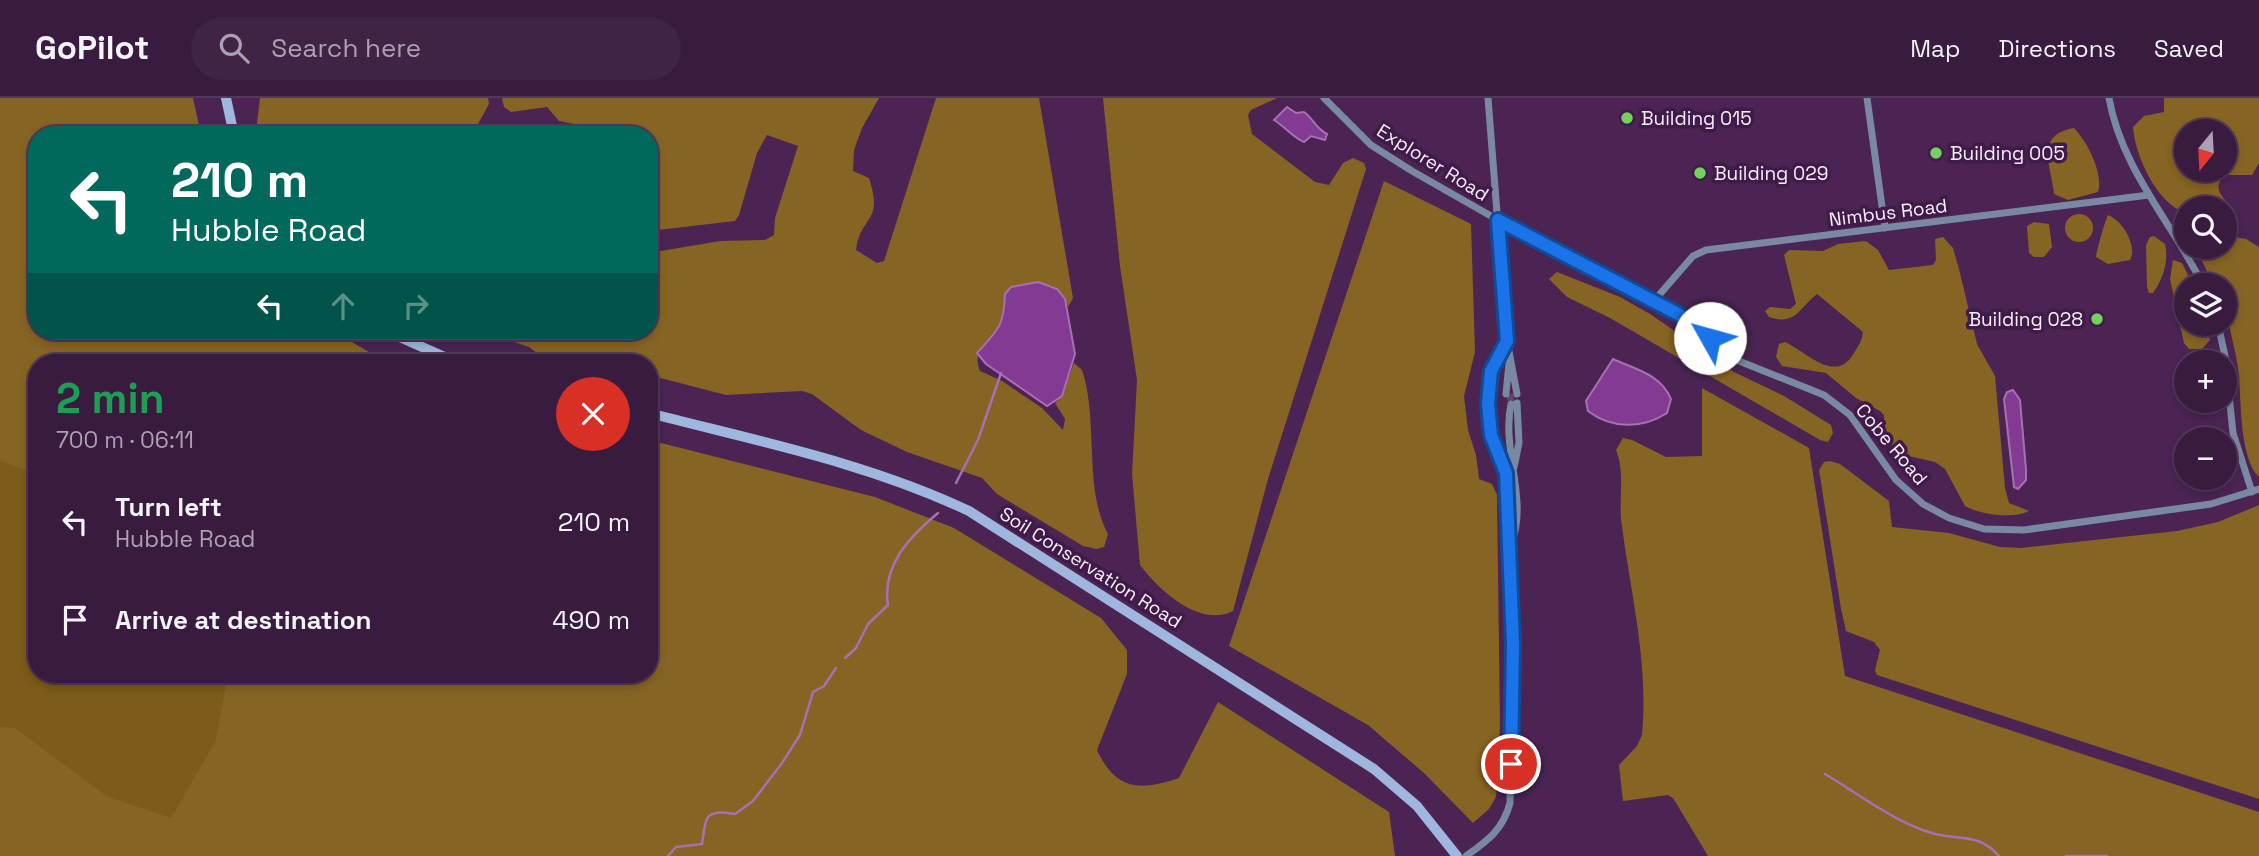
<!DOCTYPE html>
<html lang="en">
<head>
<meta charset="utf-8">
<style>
	:root { --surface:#381b3f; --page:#3f2446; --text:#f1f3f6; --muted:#aba1b0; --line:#523959 }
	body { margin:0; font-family:"Space Grotesk",sans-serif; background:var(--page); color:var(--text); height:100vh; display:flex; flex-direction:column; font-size:26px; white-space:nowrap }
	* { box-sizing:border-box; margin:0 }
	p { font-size:23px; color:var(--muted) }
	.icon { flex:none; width:38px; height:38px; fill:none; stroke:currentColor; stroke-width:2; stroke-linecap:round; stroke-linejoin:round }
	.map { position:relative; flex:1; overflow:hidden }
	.drawer { position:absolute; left:28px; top:256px; width:630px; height:329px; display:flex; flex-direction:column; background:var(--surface); border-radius:28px; box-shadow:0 4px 10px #0003,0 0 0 2px var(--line) }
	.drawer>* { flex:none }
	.banner { position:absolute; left:28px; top:28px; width:630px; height:214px; border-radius:28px; box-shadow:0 4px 10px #0003,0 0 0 2px var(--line); background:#00695c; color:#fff; overflow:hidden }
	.needle { width:46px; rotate:198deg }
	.controls { position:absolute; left:2174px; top:21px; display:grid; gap:14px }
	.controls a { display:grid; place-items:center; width:63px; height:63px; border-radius:50%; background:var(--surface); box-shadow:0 4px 10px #0003,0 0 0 2px var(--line); font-size:35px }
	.pin { position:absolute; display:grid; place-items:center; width:60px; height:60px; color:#fff; margin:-30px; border:4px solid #fff; border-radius:50%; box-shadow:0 2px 7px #0007 }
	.me { position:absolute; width:77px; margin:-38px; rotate:308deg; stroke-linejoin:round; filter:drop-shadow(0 0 5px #0008) }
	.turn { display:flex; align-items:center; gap:24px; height:147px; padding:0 28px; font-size:32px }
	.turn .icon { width:91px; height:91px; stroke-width:2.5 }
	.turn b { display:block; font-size:49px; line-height:60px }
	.lanes { display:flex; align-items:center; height:66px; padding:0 28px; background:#0003; justify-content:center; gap:35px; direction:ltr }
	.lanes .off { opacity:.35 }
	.round { display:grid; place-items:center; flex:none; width:74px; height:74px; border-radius:37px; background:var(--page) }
	.headline { display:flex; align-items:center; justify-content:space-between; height:119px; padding:0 28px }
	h1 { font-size:42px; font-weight:600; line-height:52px; color:#1e9e55 }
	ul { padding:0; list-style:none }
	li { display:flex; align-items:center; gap:21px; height:98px; padding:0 28px }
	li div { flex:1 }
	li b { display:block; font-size:26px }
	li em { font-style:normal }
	header { display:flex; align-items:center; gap:42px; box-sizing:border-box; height:98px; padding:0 35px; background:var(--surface); border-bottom:2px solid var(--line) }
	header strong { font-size:33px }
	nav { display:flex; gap:38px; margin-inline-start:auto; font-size:24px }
	.search { width:490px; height:63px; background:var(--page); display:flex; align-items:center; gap:18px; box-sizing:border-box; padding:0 24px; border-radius:38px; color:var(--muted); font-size:26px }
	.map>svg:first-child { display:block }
</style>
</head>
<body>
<header>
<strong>GoPilot</strong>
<div class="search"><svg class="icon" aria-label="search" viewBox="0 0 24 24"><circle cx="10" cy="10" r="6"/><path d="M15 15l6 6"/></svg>Search here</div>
<nav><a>Map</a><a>Directions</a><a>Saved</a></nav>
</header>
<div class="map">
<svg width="2259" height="758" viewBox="0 0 2259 758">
	<rect width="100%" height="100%" fill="#4b2454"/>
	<path fill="#7d5b18" d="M 0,0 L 37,37 L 37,576 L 414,576 L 306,758 L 0,758 Z"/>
	<path fill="#866423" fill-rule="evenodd" d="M 0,0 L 193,0 L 201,37 L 37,37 L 37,233 L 333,233 L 386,264 L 37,264 L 37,380 L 27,372 L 0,363 Z
		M 260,0 L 488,0 L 489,6 L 472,37 L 259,37 L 257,25 Z
		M 502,0 L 879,0 L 862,30 L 854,52 L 853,73 L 869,80 C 884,126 861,116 856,152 L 877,165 L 884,163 L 936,0 L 1039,0 L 1073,200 L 1068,209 L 1065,201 L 1005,196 C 1005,203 1006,213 1004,219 C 999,241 969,248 980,273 L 1002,283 L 1042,310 L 1063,332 L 1065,321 L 1055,305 L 1062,298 L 1074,265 L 1082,272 C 1099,322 1083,390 1108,436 L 1104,449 L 1097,451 L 1083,448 L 997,396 L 982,380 L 907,354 L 861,332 L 812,296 L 802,293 L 726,297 L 649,277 L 649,264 L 549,264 L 529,249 L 481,233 L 649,233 L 649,155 L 720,143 L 765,142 L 774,137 L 775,120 L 798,48 L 767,37 L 757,55 L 739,117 L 735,123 L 649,133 L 649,37 L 579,37 L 574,26 L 559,23 L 547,9 L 511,14 L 504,9 Z
		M 1103,0 L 1277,0 L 1251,12 L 1248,17 L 1252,36 L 1315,84 L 1329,87 L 1343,65 L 1353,60 L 1364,65 L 1366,71 L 1268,381 L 1233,513 C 1199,530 1159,492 1140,467 L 1132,376 L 1137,282 L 1120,168 Z
		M 2164,0 L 2259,0 L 2259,65 L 2252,77 L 2224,77 C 2211,93 2224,99 2234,112 L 2230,124 L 2224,126 L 2224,110 L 2186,110 L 2186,115 C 2157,106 2135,58 2133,29 L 2144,18 L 2164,14 ZM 2186,33 L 2224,33 L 2224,72 L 2186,72 Z
		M 2074,30 C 2087,43 2104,76 2098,94 L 2068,102 L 2054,96 C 2051,67 2034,37 2074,30 Z
		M 1384,83 L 1471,126 L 1475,254 L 1464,298 L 1468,332 L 1476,357 L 1479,381 L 1492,386 L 1497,397 L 1500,625 L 1498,681 L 1496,699 L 1489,711 L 1473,725 L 1424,675 L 1368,627 L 1229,548 Z
		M2065 130a14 14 0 1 1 28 0a14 14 0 1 1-28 0Z
		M 2108,117 C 2122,122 2138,148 2130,162 L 2108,166 L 2096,159 C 2096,155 2106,119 2108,117 Z
		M 2034,124 L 2049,126 L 2052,149 L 2044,159 L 2034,159 L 2029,155 L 2027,128 Z
		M 2224,137 L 2246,141 L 2259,149 L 2259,379 C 2240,362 2241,303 2239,278 C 2236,247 2224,219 2224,187 L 2214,187 L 2195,149 L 2224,149 Z
		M 2154,138 L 2165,146 C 2169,163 2163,181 2153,195 L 2149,195 L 2147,189 L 2146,147 L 2150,139 Z
		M 1943,139 L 1953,150 L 1959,171 L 1977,246 L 1995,278 L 2005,390 L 2009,405 L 2029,413 C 2014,421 1980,417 1965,408 L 1945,371 L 1935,364 L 1904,357 L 1893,349 L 1885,336 L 1884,317 L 1880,313 L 1856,300 L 1826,275 L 1782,268 L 1776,259 L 1779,246 L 1785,244 C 1805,253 1834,285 1852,258 C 1857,250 1862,244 1863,234 L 1817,196 C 1799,210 1796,228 1769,219 L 1765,213 L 1770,209 L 1790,211 L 1796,206 L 1784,157 L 1789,152 L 1823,153 L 1838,146 L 1866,143 L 1878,152 L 1889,172 L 1933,167 L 1936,162 L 1935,141 Z
		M 2173,162 L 2182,165 L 2193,187 L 2186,187 L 2186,226 L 2208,226 L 2210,242 L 2202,251 L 2189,251 L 2184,245 L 2170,181 Z
		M 1557,174 L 1620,199 L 1650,216 L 1734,274 L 1784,298 L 1831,327 L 1833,335 L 1828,344 L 1820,342 L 1610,220 L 1567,199 L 1549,181 Z
		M 1702,290 L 1809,350 L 1845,578 L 2259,714 L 2259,758 L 1708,758 L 1673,700 L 1668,697 L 1623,703 L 1619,667 L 1637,648 L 1642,637 C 1649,564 1630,493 1621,421 C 1619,398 1625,374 1616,352 L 1623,340 L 1632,342 L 1666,359 L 1702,358 Z
		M 649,342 L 875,399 L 954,430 L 1101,520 L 1127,552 L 1127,576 L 1097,652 C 1116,693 1140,693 1179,680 L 1218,604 L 1389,714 L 1395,758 L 0,758 L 0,629 L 15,630 L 108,699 L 171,720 L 216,642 L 227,581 L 221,576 L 649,576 Z
		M 1830,363 L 1840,366 L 1889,403 L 1892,429 L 1949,435 L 2000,449 L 2021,450 L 2177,433 L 2218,424 L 2259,407 L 2259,701 L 1877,577 L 1875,572 L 1880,552 L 1874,544 L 1846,533 L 1841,511 L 1819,372 L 1824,364 Z"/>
	<path fill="#833a93" stroke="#a770b3" stroke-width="2" d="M 1287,9 L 1296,15 L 1304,14 C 1313,20 1315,30 1327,36 L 1325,42 L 1311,38 L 1304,44 C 1294,40 1284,28 1274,22 Z
		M 1038,184 L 1057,191 L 1065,201 L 1075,256 L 1062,298 L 1047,308 L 986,266 L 977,255 C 998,232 1004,228 1005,196 L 1011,189 Z
		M 1613,261 C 1634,271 1661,276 1671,301 L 1667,315 C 1643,331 1611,331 1588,313 L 1586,303 Z
		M 2013,292 L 2020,302 L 2026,372 L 2026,382 L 2018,391 L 2014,389 L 2004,301 L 2007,294 Z"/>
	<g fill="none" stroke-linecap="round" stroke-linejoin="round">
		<path stroke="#a770b3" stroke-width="2.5" d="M 956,385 L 978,342 L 1001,275
			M 845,560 L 856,550 L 868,526 L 888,507 C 882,468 908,440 938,415
			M 1825,676 C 1859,696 1906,733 1946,738 C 1969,741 1982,739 1999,758
			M 668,758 L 676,749 L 702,746 C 706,720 704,710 735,716 L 753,703 L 782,665 L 800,637 L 813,594 L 824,588 L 836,570
			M 2066,758 L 2107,758"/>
		<path stroke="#66426e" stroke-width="7" stroke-dasharray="7 3.5" stroke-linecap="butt" d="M 1510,296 L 1511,306"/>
		<path stroke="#7989a1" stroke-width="7" d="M 1324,0 L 1371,47 L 1412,73 L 1549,151 L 1692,224 L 1739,263 L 1824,297 L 1850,317 L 1896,382 L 1923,406 L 1949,420 L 1984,431 L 2024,432 L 2211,406 L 2259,391
			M 1488,0 L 1507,243 L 1517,296
			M 1867,0 L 1885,130
			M 2109,0 C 2121,70 2172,125 2203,187
			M 1653,204 L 1693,158 L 1706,152 L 2149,97
			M 2218,226 L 2225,258 L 2233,335 L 2252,394
			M 1506,296 L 1509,265
			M 1514,369 L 1519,345 L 1517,305
			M 1511,446 C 1529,403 1501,352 1511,306
			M 1466,758 C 1487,743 1503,732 1510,705 L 1513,546 L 1506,375 L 1491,337 L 1488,306 L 1491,273 L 1507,243"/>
		<path stroke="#9fb7de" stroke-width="10" d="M 226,0 L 234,37
			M 386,233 L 456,264
			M 649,315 C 757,343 868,365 969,413 L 1374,671 L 1417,708 L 1457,758"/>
	</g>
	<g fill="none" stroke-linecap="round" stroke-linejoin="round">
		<defs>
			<path id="route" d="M 1511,666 L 1513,546 L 1506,375 L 1491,337 L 1488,306 L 1491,273 L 1507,243 L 1498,122 L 1678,216 L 1710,240"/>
		</defs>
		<use href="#route" stroke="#114b97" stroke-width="18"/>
		<use href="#route" stroke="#1a73e8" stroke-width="12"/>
	</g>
	<g fill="#73d25d" stroke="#401a49" stroke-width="2.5">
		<circle cx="1627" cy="20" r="7"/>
		<circle cx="1936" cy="55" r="7"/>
		<circle cx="1700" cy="75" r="7"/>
		<circle cx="2097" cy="221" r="7"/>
	</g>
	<g text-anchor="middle" stroke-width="7" stroke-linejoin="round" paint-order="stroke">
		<g font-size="19" fill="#fceeff" stroke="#401a49" text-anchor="start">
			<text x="1641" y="27">Building 015</text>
			<text x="1950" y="62">Building 005</text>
			<text x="1714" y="82">Building 029</text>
			<text x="2083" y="228" text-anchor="end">Building 028</text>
		</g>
		<g font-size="19" fill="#fceeff" stroke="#401a49">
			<text transform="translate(1433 64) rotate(32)" y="7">Explorer Road</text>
			<text transform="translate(1888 114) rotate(-7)" y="7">Nimbus Road</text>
			<text transform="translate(1892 346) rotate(50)" y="7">Cobe Road</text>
			<text transform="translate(1091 469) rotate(32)" y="7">Soil Conservation Road</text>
		</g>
	</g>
</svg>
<div class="controls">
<a><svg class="needle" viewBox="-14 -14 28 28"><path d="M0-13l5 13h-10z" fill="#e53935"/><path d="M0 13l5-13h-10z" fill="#aba1b0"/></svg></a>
<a><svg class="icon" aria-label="search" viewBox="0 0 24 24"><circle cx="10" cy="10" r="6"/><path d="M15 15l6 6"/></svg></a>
<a><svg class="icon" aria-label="layers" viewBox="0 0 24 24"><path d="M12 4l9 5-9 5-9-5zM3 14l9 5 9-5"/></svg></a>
<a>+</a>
<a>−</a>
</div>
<div class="pin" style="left:1511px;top:666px;background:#d93025"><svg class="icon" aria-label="arrive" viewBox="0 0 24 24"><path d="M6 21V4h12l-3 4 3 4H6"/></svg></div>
<svg class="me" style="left:1710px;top:240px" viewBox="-20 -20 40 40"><circle r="19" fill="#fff"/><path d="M0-13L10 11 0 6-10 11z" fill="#1a73e8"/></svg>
<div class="banner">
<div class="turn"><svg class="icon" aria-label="left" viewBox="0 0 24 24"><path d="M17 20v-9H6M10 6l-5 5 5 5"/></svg><div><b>210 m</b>Hubble Road</div></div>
<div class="lanes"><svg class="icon" aria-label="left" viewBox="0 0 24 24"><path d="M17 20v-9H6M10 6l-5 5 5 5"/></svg><svg class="icon off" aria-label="ahead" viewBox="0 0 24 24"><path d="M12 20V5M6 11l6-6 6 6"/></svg><svg class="icon off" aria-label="right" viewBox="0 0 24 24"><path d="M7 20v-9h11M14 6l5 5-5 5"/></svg></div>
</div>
<section class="drawer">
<div class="headline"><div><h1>2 min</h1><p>700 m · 06:11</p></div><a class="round" style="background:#d93025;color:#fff"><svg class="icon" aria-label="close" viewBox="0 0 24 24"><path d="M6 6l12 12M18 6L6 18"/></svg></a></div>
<ul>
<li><svg class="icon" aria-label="left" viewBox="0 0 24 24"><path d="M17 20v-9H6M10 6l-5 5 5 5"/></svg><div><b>Turn left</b><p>Hubble Road</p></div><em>210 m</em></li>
<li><svg class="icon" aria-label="arrive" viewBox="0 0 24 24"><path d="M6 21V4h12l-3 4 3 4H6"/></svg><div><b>Arrive at destination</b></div><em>490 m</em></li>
</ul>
</section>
</div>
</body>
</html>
